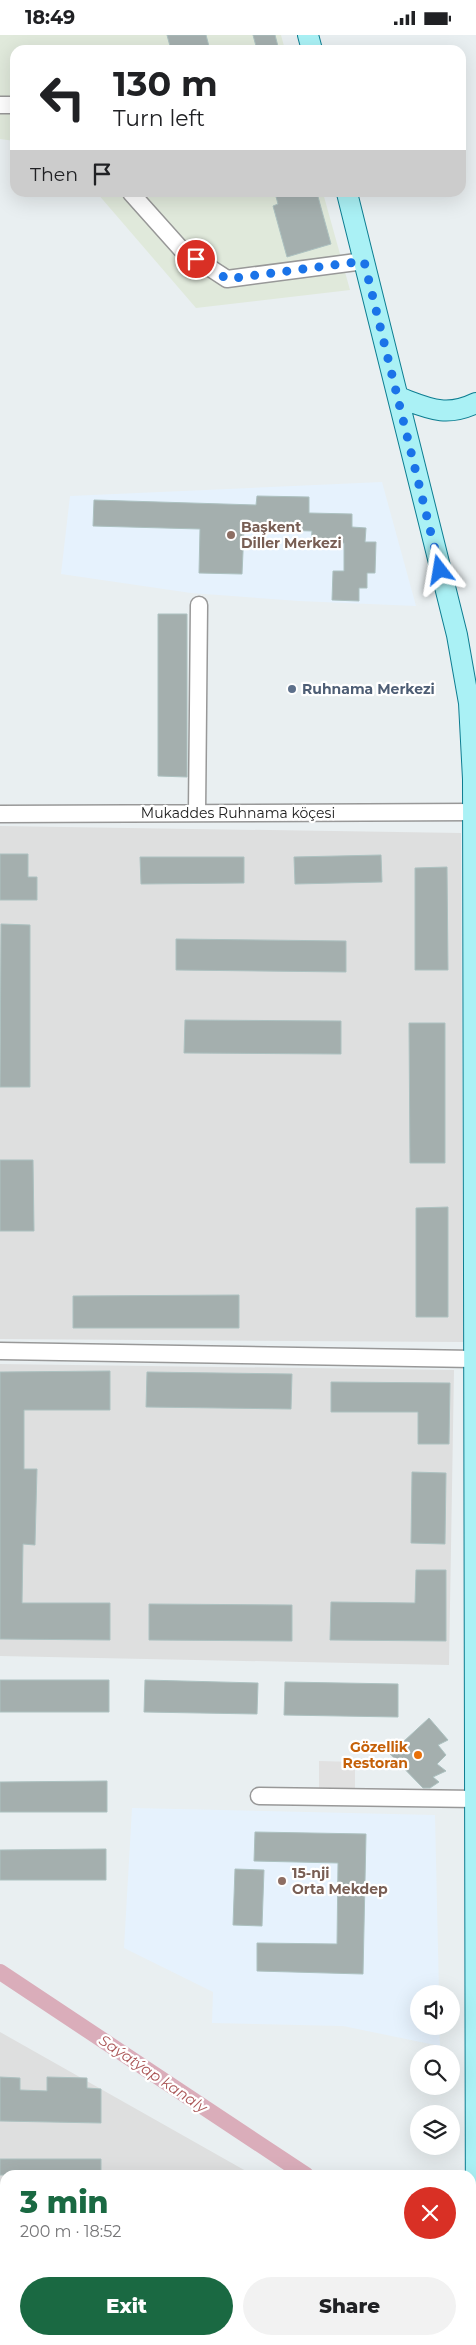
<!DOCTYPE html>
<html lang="en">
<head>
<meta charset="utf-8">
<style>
	:root { --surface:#fff; --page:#f2f2f2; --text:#202124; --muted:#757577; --accent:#1a6942 }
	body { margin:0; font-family:Montserrat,sans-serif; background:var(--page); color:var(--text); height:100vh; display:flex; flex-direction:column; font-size:19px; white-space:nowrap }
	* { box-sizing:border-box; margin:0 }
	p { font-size:16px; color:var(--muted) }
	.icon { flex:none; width:28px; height:28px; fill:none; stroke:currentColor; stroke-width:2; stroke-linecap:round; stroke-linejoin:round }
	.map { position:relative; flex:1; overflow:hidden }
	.side { position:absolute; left:0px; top:2135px; width:476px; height:175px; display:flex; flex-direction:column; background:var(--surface); border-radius:15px 15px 0 0; box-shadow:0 5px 20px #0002 }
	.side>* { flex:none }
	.guide { position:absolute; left:10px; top:10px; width:456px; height:152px; border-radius:15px; box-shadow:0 5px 20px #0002; background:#fff; color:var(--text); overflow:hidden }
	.buttons { position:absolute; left:410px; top:1950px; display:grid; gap:10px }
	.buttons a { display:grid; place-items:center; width:50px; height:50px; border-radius:50%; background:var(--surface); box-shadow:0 5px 20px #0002; font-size:25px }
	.pin { position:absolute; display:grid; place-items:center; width:42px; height:42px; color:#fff; margin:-21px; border:2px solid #fff; border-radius:50%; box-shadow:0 1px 5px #0007 }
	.me { position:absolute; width:55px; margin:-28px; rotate:346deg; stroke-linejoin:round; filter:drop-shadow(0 0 4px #0008) }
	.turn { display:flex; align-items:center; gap:18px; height:105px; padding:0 20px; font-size:22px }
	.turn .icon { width:65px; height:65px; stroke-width:2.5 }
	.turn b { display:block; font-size:35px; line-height:42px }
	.then { display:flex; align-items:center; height:48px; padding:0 20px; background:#0003; gap:10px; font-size:19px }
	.round { display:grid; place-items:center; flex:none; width:52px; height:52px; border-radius:26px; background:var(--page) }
	.summary { display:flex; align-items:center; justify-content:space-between; height:85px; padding:0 20px }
	h1 { font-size:30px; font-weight:800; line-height:38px; color:var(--accent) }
	.button { display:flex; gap:10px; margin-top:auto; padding:10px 20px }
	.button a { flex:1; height:58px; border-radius:30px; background:var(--accent); color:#fff; font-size:20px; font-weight:800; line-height:58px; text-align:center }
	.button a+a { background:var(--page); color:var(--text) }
	.status { display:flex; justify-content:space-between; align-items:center; height:35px; padding:0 25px; background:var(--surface); direction:ltr }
	.status svg { height:14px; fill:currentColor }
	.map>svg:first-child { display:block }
</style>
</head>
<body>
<div class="status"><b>18:49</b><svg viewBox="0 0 49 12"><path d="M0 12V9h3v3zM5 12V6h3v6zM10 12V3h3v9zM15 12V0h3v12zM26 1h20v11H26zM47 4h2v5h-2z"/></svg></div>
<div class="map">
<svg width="476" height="2310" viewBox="0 0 476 2310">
	<rect width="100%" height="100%" fill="#e9eff1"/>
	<path fill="#dedfdf" d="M 0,791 L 461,798 L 463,1307 L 0,1304 Z
		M 0,1329 L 454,1335 L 449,1630 L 0,1621 Z
		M 0,1997 L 253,2140 L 5,2140 L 5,2305 L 453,2305 L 454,2310 L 0,2310 Z"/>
	<path fill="#e0e9db" d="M 0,0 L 281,0 L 285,15 L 15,15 L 15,106 L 0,104 Z
		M 97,158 L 323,158 L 350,255 L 196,273 Z"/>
	<path fill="#e6f2fd" d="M 382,447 L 416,571 L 299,566 L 191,558 L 61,539 L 70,461 Z
		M 132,1773 L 435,1780 L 439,1959 L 419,1959 L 419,1991 L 439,1991 L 440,2011 L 343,1991 L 212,1988 L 213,1957 L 124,1913 Z"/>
	<path fill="#e1e1e1" d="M 319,1726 L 355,1727 L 355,1760 L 319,1757 Z"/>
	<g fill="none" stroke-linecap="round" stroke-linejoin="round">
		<path stroke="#daadba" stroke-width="16" d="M 0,1937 L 306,2140
			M 471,2249 L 476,2253"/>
	</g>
	<path fill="#a4afae" stroke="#acc1c0" d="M 167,0 L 206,0 L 210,15 L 171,15 Z
		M 253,0 L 275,0 L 279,15 L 257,15 Z
		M 275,158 L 317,158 L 331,209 L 287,222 L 273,171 L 278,169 Z
		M 257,461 L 309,462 L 309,478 L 352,479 L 352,492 L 366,493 L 365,507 L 376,507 L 375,538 L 367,538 L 367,553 L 359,553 L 359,566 L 332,565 L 333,536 L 344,536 L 344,508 L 311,507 L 312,496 L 244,494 L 242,539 L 199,538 L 200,494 L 93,491 L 94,465 L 256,470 Z
		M 158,579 L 187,579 L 187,742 L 158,741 Z
		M 0,819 L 28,819 L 28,842 L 37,842 L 37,865 L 0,865 Z
		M 381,820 L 382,847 L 295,849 L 294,822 Z
		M 140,822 L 244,822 L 244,848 L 141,849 Z
		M 447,832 L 448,935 L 415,935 L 415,833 Z
		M 1,889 L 30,890 L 30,1052 L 0,1052 Z
		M 176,904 L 346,906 L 346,937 L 176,935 Z
		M 185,985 L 341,986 L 341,1019 L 184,1018 Z
		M 409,988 L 445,988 L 445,1128 L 410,1128 Z
		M 0,1125 L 33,1125 L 34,1196 L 0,1196 Z
		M 448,1172 L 448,1282 L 416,1282 L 416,1173 Z
		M 239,1260 L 239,1293 L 73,1293 L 73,1261 Z
		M 110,1336 L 110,1375 L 24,1375 L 24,1434 L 37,1434 L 35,1510 L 23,1509 L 22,1568 L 110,1568 L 110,1605 L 0,1604 L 0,1337 Z
		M 147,1337 L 292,1339 L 291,1374 L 146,1372 Z
		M 331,1347 L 450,1348 L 449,1409 L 418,1409 L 418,1377 L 331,1377 Z
		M 412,1437 L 446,1438 L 445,1509 L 411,1508 Z
		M 416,1535 L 446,1535 L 446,1606 L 330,1605 L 331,1567 L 415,1568 Z
		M 149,1569 L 292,1570 L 292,1606 L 149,1605 Z
		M 0,1645 L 109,1645 L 109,1677 L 0,1677 Z
		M 145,1645 L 258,1648 L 257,1679 L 144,1677 Z
		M 285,1647 L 398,1649 L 398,1682 L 284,1680 Z
		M 429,1683 L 448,1705 L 438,1710 L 446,1720 L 437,1729 L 446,1736 L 433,1742 L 439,1747 L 430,1753 L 423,1753 L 390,1719 Z
		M 107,1746 L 107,1777 L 0,1777 L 0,1747 Z
		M 255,1797 L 366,1799 L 363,1939 L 257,1936 L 257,1908 L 337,1909 L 338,1828 L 254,1826 Z
		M 106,1814 L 106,1845 L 0,1845 L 0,1815 Z
		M 235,1834 L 264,1835 L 262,1891 L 233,1890 Z
		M 0,2042 L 20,2043 L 20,2055 L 47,2056 L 47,2042 L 87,2043 L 87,2053 L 101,2054 L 101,2088 L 0,2086 Z
		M 0,2124 L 101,2124 L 101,2140 L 0,2140 Z"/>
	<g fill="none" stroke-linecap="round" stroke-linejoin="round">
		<defs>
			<path id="minor" d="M 0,70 L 15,70
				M 131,158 L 181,214 L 227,244 L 364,226
				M 197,778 L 199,570
				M 0,779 L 476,777
				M 0,1316 L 473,1324
				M 259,1761 L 476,1764
				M 0,2282 L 5,2282
				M 413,2305 L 413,2310"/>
			<path id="major" d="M 308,0 L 312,15
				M 347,158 L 457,600 L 469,668 L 473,744 L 476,2217
				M 398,362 C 428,373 445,383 476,368"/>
		</defs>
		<use href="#minor" stroke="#989898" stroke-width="19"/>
		<use href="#major" stroke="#0d7d91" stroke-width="22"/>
		<use href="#minor" stroke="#fff" stroke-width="16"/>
		<use href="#major" stroke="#aaf1f5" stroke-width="20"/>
	</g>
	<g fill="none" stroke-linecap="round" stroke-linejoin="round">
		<path stroke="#1a73e8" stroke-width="9" stroke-dasharray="0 16.2" d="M 196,224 L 227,244 L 364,226 L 440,535"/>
	</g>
	<g fill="#8d6e63" stroke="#fff" stroke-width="2">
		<circle cx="231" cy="500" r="5"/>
		<circle cx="282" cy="1846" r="5"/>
	</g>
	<circle fill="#5c6f8a" stroke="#fff" stroke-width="2" cx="292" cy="654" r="5"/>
	<circle fill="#e8710a" stroke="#fff" stroke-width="2" cx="418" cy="1720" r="5"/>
	<g text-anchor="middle" stroke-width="4.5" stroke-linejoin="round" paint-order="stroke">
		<g font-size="14" font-weight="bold" fill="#785e54" stroke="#fff" text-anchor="start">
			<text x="241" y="497">Başkent<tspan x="241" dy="16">Diller Merkezi</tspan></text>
			<text x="292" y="1843">15-nji<tspan x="292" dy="16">Orta Mekdep</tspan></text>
		</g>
		<g font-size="14" font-weight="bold" fill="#4e5e75" stroke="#fff" text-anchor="start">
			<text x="302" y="659">Ruhnama Merkezi</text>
		</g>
		<g font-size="14" fill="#212121" stroke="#fff">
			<text x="238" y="783">Mukaddes Ruhnama köçesi</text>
		</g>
		<g font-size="14" font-weight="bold" fill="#c56008" stroke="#fff" text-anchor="end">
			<text x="408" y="1717">Gözellik<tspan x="408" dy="16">Restoran</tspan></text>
		</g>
		<g font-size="15" font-style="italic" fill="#aa5556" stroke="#fff">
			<text transform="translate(153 2039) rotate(34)" y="5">Saýatýap kanaly</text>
		</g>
	</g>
</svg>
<div class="buttons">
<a><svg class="icon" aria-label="sound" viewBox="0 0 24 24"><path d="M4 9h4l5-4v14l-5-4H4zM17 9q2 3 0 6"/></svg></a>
<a><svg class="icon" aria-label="search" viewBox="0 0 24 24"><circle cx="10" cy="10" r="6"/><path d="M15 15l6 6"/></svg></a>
<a><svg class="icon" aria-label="layers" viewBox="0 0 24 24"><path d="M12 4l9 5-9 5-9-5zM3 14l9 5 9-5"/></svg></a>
</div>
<div class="pin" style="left:196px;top:224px;background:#d93025"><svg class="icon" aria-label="arrive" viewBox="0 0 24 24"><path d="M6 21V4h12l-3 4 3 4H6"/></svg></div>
<svg class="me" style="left:440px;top:535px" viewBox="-20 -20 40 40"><path d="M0-17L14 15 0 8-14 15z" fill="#1a73e8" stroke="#fff" stroke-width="4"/></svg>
<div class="guide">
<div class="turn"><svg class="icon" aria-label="left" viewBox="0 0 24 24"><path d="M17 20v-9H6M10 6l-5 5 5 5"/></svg><div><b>130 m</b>Turn left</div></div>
<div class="then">Then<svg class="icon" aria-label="arrive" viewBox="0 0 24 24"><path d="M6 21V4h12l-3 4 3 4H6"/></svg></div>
</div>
<section class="side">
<div class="summary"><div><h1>3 min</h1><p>200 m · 18:52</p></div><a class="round" style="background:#d93025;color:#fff"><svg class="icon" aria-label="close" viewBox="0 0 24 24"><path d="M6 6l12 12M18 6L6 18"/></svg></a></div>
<div class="button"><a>Exit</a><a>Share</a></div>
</section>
</div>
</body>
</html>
